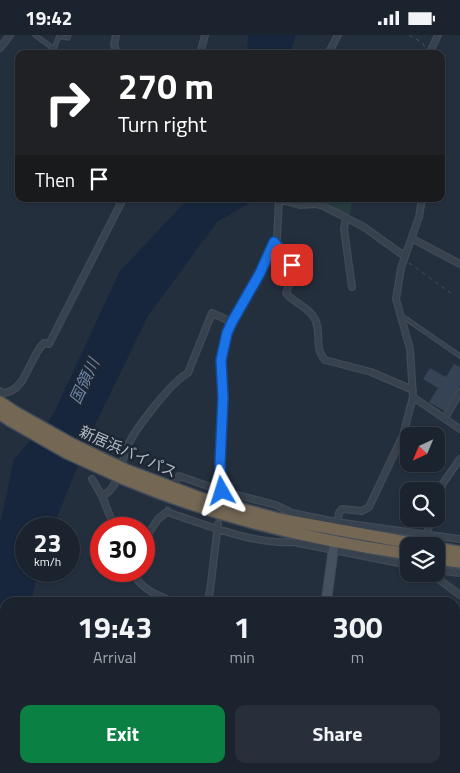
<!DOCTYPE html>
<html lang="en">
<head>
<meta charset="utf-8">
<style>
	:root { --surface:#1b232e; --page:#282f3a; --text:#f1f3f6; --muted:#a0a4aa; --line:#39404a; --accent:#0b8043 }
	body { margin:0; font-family:"Titillium Web","Noto Sans JP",sans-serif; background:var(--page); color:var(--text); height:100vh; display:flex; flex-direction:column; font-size:19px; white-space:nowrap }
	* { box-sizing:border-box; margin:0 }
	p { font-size:16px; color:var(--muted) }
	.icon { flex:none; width:28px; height:28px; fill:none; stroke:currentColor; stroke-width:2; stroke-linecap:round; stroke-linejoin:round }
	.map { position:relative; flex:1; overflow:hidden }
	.details { position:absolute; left:0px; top:562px; width:460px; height:176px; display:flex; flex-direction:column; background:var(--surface); border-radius:15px 15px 0 0; box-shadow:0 1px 4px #0004,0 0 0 1px var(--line) }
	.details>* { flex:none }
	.top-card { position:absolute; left:15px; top:15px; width:430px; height:152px; border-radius:10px; box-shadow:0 1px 4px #0004,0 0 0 1px var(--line); background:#202124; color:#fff; overflow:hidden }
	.needle { width:32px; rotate:224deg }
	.buttons { position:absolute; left:400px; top:392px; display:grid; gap:10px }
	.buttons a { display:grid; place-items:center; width:45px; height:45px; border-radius:10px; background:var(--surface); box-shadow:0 1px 4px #0004,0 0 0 1px var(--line); font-size:25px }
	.speed { position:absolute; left:15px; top:482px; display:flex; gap:10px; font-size:25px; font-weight:700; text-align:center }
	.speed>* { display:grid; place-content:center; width:65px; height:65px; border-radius:50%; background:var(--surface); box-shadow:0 1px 4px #0004,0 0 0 1px var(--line); line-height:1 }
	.speed small { font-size:12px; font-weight:400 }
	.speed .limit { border:8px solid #d22; background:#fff; color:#111 }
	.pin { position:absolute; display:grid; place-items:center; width:42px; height:42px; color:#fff; margin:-21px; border-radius:10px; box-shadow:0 2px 8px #0006 }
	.me { position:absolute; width:55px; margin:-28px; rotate:354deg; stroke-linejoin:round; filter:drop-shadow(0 0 4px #0008) }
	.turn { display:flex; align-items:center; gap:18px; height:105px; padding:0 20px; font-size:22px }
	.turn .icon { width:65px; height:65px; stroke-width:2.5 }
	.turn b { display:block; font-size:35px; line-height:42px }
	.then { display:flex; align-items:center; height:48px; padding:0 20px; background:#0003; gap:10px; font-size:19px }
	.eta { display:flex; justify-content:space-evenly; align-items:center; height:85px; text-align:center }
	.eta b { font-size:30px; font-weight:700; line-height:35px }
	.button { display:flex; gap:10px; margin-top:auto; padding:10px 20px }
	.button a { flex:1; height:58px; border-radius:10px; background:var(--accent); color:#fff; font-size:20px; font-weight:700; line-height:58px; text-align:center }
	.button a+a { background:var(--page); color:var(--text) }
	.status { display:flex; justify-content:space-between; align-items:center; height:35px; padding:0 25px; background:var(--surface); direction:ltr }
	.status svg { height:14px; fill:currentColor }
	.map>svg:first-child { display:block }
</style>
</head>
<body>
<div class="status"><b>19:42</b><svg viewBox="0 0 49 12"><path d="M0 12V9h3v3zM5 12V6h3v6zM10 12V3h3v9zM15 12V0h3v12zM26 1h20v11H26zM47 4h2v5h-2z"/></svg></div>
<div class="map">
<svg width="460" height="738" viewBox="0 0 460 738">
	<rect width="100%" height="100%" fill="#242f3e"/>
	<path fill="#263c3f" d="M 306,164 L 353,164 L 349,181 L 316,166 L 305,167 Z
		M 455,701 L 460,703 L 460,738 L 443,738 L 437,734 L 455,734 Z"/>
	<path fill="#17263c" d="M 248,0 L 296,0 L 290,19 L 247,19 Z
		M 188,164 L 257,164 L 217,187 L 148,281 L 92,396 L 52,494 L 26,494 L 26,536 L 38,536 L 31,567 L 5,568 L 5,734 L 17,734 L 17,738 L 0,738 L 0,489 L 14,424 L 52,382 L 120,236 Z"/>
	<path fill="#364354" d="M 454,329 L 460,332 L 460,351 L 444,376 L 429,367 L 438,353 L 423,344 L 430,333 L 446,342 Z"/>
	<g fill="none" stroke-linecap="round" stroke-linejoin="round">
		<path stroke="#3a4453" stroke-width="5.5" stroke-dasharray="5.5 3" stroke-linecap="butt" d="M 167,477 L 171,460
			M 218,489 L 222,459"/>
		<defs>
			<path id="lane" d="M 35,0 L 54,14 L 59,1 L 68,3 L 69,0
				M 402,281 L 460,321
				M 170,738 L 172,734
				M 220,738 L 222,734"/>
			<path id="street" d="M 116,0 L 114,10 L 118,19
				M 0,13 L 10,0
				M 200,19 L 205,0
				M 328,19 L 338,0
				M 429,19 L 438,0
				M 278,164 L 300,170 L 316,169 L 323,171 L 364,192 L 400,218 L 406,219
				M 346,183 L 344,194 L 352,252
				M 413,204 L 460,229
				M 274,207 L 292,230 L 293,240 L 286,258 C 294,268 306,271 313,281 C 323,294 313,313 325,325 L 371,337 L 413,355
				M 0,356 L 3,358 C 26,357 29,322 44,308 L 49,309 L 123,164
				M 413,362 L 460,394
				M 445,383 L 460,357
				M 92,444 L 102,461
				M 176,446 L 179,441 L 222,456 L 220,429 L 223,363 L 221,325 L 227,298 L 232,287 L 261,238 L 277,203 L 279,164
				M 222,458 L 222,456 L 276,470 L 292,478 L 336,487 L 460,504
				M 436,469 L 443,448 L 460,424
				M 115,494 L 102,461 C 120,454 121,425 128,410 C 136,393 172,346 188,338 L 212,278 L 232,287
				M 336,495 L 339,478 L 342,474 L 362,476 L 369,472 L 403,400 L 413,362 L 410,314 L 396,264 L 401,233 L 419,182 L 422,164
				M 426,500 L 432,484
				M 144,505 L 158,484 L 167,477 C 204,489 254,510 293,507 L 409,530
				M 436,535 L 460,538
				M 437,535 L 437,543 L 460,560
				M 132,536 C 140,554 158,561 176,568
				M 207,568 L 210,556 L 218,489
				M 286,734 L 308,737 L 352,734
				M 375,734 L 383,738
				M 127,738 L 130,734"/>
			<path id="secondary" d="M 326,568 L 336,495
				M 455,688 L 460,691"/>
			<path id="highway" d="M 0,367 L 15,377
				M 0,379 L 11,386
				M 126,435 L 200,463 L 279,484 L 428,511
				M 122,443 C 214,482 310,505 409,519
				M 436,513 L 460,517
				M 436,524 L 460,527"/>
		</defs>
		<use href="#lane" stroke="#414a57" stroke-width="5.5"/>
		<use href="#street" stroke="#414a57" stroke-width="8"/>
		<use href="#secondary" stroke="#414a57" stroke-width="11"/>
		<use href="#highway" stroke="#434c59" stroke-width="14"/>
		<path stroke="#3f5557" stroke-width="1" stroke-dasharray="4 4" stroke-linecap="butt" d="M 409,0 L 423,8 L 425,13
			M 409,228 L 451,258"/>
		<use href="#lane" stroke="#38414e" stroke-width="3"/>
		<use href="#street" stroke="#38414e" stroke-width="5.5"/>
		<use href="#secondary" stroke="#465061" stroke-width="9"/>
		<use href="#highway" stroke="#746855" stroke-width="11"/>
		<defs>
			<path id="highway-bridge" d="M 15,377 L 72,409 L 126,435
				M 11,386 L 67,418 L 122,443"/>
		</defs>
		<use href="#highway-bridge" stroke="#434c59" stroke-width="14" stroke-linecap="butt"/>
		<use href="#highway-bridge" stroke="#746855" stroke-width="11"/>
	</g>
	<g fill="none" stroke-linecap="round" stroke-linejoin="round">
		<defs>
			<path id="route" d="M 222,456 L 220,428 L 223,363 L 221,325 L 227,298 L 232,287 L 260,238 L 274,207 L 292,230"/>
		</defs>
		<use href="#route" stroke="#114b97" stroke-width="12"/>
		<use href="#route" stroke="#1a73e8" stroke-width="9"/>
	</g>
	<g text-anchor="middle" stroke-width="5" stroke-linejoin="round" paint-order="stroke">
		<g font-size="15" fill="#b4bcc9" stroke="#1d2633">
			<text transform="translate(128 417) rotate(24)" y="5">新居浜バイパス</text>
		</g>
		<g font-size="16" font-style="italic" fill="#6d86a8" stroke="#1d2633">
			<text transform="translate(84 346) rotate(-65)" y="6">国領川</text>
		</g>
	</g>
</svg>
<div class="buttons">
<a><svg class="needle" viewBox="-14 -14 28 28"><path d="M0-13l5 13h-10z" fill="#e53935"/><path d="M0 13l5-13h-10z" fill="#a0a4aa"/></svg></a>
<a><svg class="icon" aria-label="search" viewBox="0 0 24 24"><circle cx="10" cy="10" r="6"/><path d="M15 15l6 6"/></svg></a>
<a><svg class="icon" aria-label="layers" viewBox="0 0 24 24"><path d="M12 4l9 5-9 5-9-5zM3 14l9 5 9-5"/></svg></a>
</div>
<div class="speed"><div>23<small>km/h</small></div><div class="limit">30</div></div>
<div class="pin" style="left:292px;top:230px;background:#d93025"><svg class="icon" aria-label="arrive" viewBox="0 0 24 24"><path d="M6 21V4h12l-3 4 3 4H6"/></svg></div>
<svg class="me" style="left:222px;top:456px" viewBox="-20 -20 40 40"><path d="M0-17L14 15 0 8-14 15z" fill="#1a73e8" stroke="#fff" stroke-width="4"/></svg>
<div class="top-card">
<div class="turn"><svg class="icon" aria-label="right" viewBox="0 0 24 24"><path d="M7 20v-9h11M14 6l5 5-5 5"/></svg><div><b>270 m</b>Turn right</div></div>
<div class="then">Then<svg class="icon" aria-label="arrive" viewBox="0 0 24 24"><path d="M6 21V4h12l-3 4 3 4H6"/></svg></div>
</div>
<section class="details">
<div class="eta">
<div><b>19:43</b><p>Arrival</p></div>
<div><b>1</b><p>min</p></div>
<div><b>300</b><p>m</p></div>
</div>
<div class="button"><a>Exit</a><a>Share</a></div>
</section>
</div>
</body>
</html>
